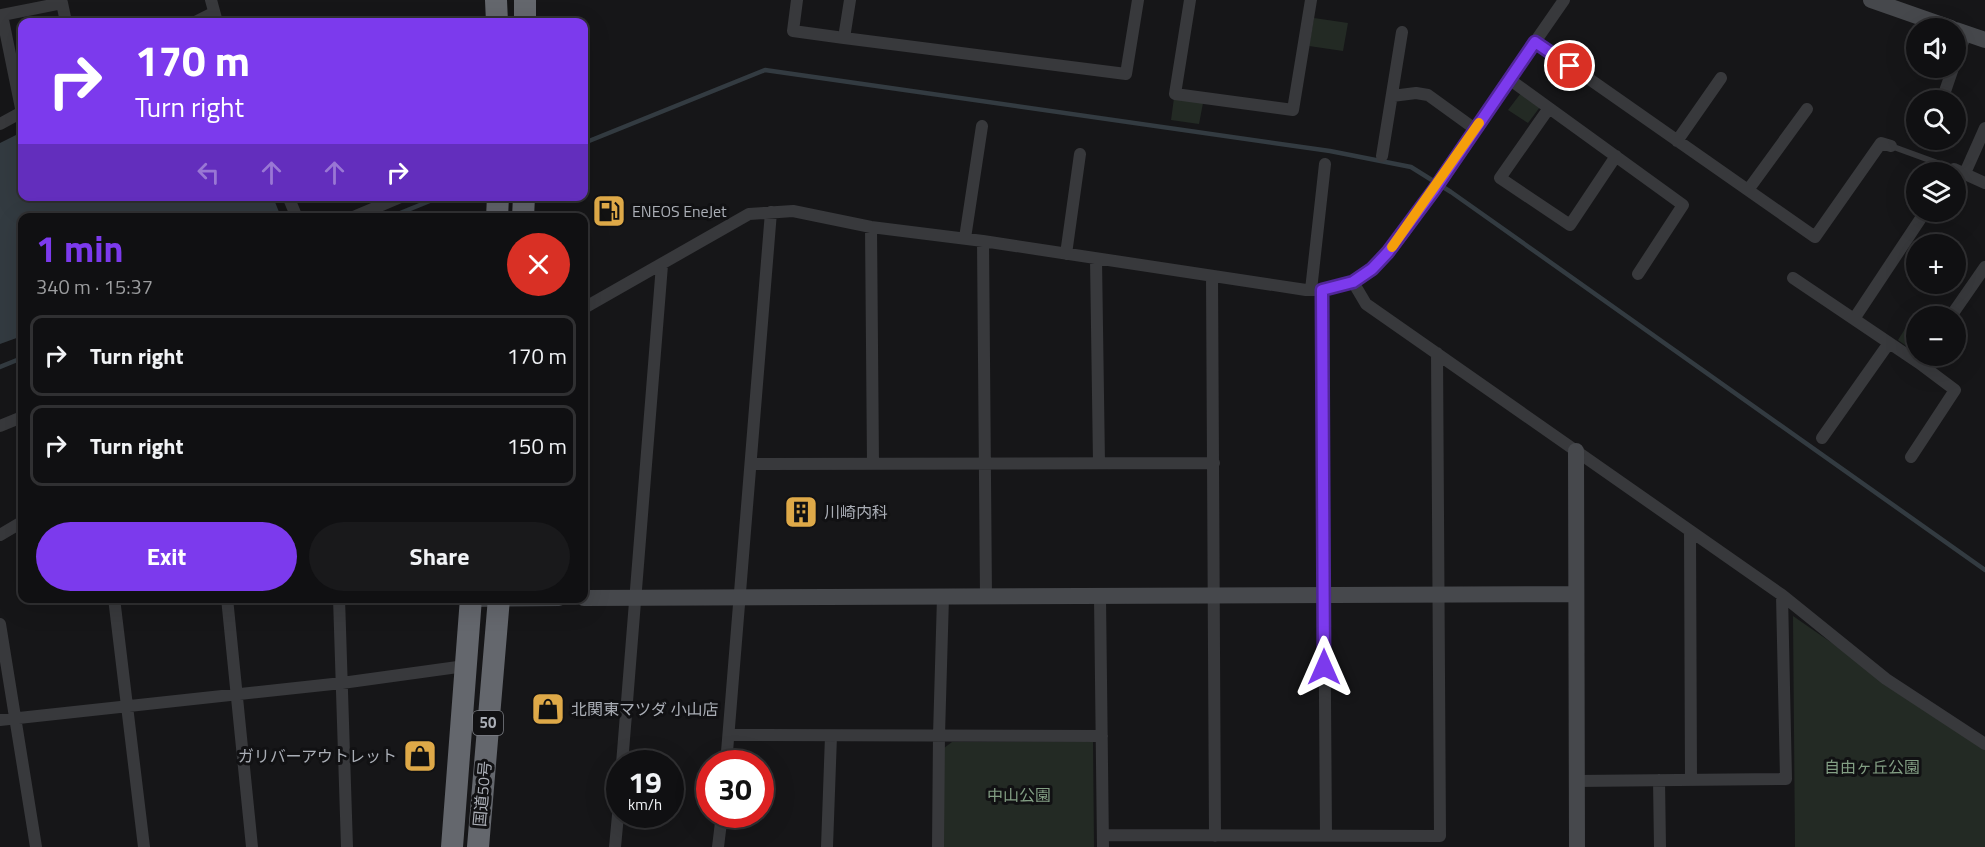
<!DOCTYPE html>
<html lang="en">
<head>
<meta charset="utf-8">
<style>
	:root { --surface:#101012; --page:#19191b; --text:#f1f3f6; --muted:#9c9d9f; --line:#303032; --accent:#7c3aed }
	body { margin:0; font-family:"Titillium Web","Noto Sans JP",sans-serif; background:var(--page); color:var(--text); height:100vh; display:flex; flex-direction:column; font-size:22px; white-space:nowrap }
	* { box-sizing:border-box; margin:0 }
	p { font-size:20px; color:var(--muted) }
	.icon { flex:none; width:33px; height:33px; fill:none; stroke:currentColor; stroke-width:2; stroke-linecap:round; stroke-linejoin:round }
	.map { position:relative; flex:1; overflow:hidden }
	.drawer { position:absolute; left:18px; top:213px; width:570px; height:390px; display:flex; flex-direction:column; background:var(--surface); border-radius:12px; box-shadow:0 6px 24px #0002,0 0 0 2px var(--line) }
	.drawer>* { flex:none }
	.top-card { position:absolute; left:18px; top:18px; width:570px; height:183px; border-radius:12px; box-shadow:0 6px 24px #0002,0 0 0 2px var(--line); background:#7c3aed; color:#fff; overflow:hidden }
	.tools { position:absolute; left:1906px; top:18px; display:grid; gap:12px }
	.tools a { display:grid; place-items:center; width:60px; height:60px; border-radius:50%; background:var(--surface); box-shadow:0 6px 24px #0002,0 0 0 2px var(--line); font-size:30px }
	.speed { position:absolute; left:606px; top:750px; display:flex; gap:12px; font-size:30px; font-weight:700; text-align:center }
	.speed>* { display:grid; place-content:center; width:78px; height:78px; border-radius:50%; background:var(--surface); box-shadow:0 6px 24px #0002,0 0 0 2px var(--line); line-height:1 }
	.speed small { font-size:15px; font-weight:400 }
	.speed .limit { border:9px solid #d22; background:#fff; color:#111 }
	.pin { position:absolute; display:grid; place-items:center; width:51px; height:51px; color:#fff; margin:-26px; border:3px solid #fff; border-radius:50%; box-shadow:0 2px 6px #0007 }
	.me { position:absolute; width:66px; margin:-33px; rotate:0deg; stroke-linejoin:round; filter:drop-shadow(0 0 4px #0008) }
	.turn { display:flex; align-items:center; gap:21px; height:126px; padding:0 18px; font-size:27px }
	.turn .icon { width:78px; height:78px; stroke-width:2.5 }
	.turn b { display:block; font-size:42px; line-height:51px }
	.lanes { display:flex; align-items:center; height:57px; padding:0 18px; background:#0003; justify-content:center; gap:30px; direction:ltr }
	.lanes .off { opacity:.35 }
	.round { display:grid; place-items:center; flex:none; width:63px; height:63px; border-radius:32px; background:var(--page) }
	.headline { display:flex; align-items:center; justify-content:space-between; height:102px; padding:0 18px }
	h1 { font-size:36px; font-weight:700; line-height:45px; color:var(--accent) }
	.cta { display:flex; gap:12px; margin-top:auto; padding:12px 18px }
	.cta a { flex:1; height:69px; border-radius:36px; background:var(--accent); color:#fff; font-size:24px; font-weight:700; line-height:69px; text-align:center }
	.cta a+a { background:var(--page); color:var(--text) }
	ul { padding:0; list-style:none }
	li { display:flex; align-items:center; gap:18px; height:81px; margin:0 12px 9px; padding:0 6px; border:3px solid var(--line); border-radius:12px }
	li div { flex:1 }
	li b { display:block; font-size:22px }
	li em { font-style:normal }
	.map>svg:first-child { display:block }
</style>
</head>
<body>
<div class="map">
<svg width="1985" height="847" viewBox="0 0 1985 847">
	<rect width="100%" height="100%" fill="#161618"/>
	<path fill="#232a24" d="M 1314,18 L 1348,23 L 1343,51 L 1309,46 Z
		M 1521,93 L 1540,107 L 1528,123 L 1508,110 Z
		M 1174,98 L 1203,103 L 1199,124 L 1171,120 Z
		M 1910,321 L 1917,326 L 1916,353 L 1898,340 Z
		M 1793,616 L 1985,749 L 1985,847 L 1795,847 Z
		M 952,742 L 1093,742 L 1094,847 L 944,847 L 944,748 Z"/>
	<path fill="#333b41" d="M 22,132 L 22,196 L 273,197 L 281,217 L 22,218 L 22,336 L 0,344 L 0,143 Z"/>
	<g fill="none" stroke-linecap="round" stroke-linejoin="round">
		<path stroke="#333b41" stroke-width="4.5" d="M 584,143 L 765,70 L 1330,151 L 1411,167 L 1451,192 L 1985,570
			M 388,218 L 442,196
			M 0,367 L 22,358"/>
		<path stroke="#38393c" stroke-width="6" d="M 1891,146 L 1954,169"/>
		<path stroke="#38393c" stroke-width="12" d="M 211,0 L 217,22
			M 797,0 L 793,31 L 844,38
			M 850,0 L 844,38 L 1126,74 L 1138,0
			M 1190,0 L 1175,94 L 1293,110 L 1311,0
			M 195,22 L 213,13
			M 1535,41 L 1815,237 L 1881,143 L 1891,146
			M 1956,60 L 1966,34
			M 1509,79 L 1683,205 L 1638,274
			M 1392,96 L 1416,93 L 1428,95 L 1475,129
			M 1942,100 L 1953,68
			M 1549,108 L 1500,178 L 1570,225 L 1616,156
			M 22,113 L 2,15 L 62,3 L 66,22
			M 0,124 L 22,112
			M 1677,141 L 1721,78
			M 1382,156 L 1402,32
			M 1951,172 L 1954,169 L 1985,183
			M 1965,173 L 1985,128
			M 1748,190 L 1807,109
			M 288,196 L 297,218
			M 351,218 L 403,196
			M 871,227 L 873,464
			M 965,238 L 982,126
			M 983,241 L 986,597
			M 1066,254 L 1080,154
			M 1096,259 L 1099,463
			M 1212,276 L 1215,836
			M 1793,278 L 1919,363 L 1924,356
			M 1353,282 L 1366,304 L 1782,595 L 1886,679 L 1985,744
			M 1311,290 L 1325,164
			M 1322,290 L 1326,835
			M 584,308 L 749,214 L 793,211 L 871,227 L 983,241 L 1306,290 C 1330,291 1355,285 1373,268 C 1400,244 1424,203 1444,173 C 1484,116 1524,58 1564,0
			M 1951,316 L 1985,267
			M 1854,319 L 1925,212
			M 0,426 L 22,417
			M 1822,438 L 1889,343
			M 1911,457 L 1955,390 L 1919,363
			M 751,464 L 1214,463
			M 1690,532 L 1691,780
			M 0,535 L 22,522
			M 1100,597 L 1103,847
			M 114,598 L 144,847
			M 227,598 L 252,847
			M 339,598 L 347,847
			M 0,624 L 36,847
			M 0,720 L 342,683 L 465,666
			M 729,735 L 1102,736
			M 622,764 L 662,265
			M 726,764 L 771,212
			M 1659,780 L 1660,847
			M 1576,781 L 1786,779 L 1782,595
			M 1103,835 L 1440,836 L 1437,353
			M 615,847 L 620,794
			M 718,847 L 722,814
			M 827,847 L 831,736
			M 938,847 L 939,735 L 943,597"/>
		<path stroke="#46484c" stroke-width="16" d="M 1871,0 L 1951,28
			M 1956,30 L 1985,40
			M 1576,451 L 1577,847
			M 584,598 L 1576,594
			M 471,599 L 559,598"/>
		<path stroke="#64676d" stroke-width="22" d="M 496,0 L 497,22
			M 525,0 L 525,22
			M 497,218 L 498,196
			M 523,218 L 524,196
			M 452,847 L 471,598
			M 478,847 L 499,598"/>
	</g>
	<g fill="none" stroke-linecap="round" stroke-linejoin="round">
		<defs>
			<path id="route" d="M 1324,667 L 1322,290 L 1353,282 L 1372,269 L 1388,252 L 1434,190 L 1535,42 L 1570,66"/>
		</defs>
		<use href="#route" stroke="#51269a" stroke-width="15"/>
		<use href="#route" stroke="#7c3aed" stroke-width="10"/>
		<path stroke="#f59e0b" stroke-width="10" d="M 1392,247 L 1479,123"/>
	</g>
	<defs>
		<symbol id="fuel-square" viewBox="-11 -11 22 22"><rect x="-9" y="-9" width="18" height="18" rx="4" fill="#dea948" stroke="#111113"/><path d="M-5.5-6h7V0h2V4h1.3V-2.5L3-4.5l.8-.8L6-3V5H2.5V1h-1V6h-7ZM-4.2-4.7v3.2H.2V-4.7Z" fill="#111"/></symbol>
		<symbol id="building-square" viewBox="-11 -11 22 22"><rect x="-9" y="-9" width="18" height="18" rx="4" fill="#dea948" stroke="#111113"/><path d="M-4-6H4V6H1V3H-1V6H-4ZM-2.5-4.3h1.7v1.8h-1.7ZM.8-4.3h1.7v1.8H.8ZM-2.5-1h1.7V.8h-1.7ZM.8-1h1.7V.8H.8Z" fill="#111"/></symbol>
		<symbol id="shop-square" viewBox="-11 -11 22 22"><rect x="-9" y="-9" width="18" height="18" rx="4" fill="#dea948" stroke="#111113"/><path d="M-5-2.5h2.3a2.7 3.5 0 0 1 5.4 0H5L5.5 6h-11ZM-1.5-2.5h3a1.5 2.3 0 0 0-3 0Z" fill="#111"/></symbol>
	</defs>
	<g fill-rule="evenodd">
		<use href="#fuel-square" x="590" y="192" width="38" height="38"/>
		<use href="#building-square" x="782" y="493" width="38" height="38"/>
		<use href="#shop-square" x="529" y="690" width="38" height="38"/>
		<use href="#shop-square" x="401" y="737" width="38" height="38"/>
	</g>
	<g text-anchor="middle" stroke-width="6" stroke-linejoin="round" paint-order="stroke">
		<rect fill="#111113" stroke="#7c7f85" stroke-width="1.5" x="473" y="711" width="30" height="24" rx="4.5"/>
		<g font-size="15" font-weight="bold" fill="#aaaeb6">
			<text x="488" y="728">50</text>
		</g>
		<g font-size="16" fill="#aaaeb6" stroke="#111113" text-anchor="start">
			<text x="632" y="217">ENEOS EneJet</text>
			<text x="824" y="518">川崎内科</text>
			<text x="571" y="715">北関東マツダ 小山店</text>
			<text x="397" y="762" text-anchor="end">ガリバーアウトレット</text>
		</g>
		<g font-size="16" fill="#839f84" stroke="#111113">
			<text x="1872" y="773">自由ヶ丘公園</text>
			<text x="1019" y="801">中山公園</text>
		</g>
		<g font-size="16" fill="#aaaeb6" stroke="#111113">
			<text transform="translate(482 794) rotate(-85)" y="6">国道50号</text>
		</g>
	</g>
</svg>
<div class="tools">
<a><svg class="icon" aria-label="sound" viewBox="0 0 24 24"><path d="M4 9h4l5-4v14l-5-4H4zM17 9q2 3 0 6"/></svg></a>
<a><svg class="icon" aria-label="search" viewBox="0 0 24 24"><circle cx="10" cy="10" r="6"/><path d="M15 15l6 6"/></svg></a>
<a><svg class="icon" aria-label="layers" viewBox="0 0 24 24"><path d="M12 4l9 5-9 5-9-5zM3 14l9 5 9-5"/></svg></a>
<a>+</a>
<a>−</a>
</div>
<div class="speed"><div>19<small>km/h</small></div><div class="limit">30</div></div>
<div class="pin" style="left:1570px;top:66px;background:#d93025"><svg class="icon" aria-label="arrive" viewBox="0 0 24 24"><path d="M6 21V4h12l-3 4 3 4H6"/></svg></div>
<svg class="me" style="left:1324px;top:667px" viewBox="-20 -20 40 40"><path d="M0-17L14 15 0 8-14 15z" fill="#7c3aed" stroke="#fff" stroke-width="4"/></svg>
<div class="top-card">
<div class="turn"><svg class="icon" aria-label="right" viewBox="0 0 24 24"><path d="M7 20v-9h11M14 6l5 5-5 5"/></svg><div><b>170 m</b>Turn right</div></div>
<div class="lanes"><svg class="icon off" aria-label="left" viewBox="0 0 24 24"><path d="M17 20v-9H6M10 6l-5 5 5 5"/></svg><svg class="icon off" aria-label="ahead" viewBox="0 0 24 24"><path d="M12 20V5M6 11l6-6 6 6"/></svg><svg class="icon off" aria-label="ahead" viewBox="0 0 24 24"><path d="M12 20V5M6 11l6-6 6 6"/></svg><svg class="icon" aria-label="right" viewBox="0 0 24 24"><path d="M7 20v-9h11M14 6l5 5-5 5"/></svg></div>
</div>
<section class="drawer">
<div class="headline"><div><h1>1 min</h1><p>340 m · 15:37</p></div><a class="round" style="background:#d93025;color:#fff"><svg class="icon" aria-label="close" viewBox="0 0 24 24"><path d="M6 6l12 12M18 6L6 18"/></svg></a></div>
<ul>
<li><svg class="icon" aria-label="right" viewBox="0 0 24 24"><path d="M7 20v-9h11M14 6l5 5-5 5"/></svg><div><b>Turn right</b></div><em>170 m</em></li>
<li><svg class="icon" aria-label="right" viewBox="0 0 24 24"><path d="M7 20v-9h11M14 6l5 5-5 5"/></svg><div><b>Turn right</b></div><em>150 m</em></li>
</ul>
<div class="cta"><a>Exit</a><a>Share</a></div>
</section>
</div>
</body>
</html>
